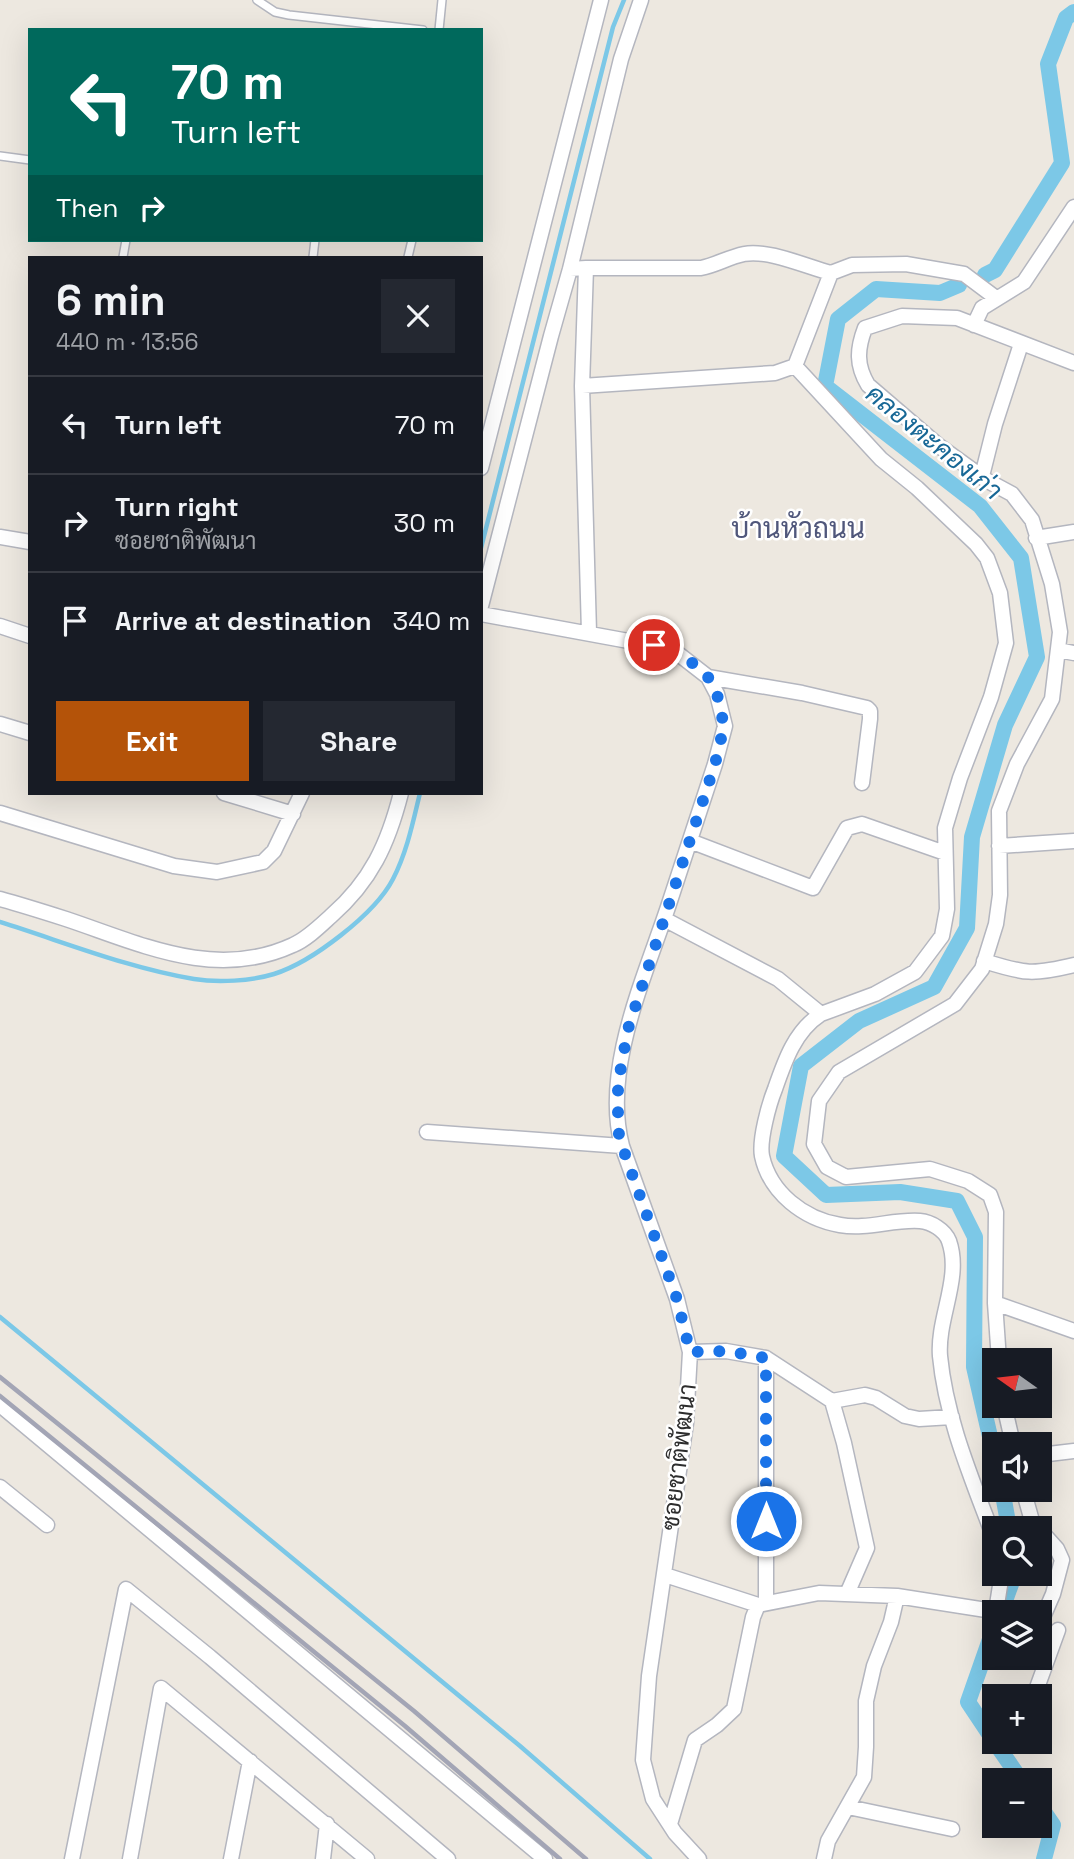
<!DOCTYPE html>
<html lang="en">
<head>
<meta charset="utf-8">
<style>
	:root { --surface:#171b24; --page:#242831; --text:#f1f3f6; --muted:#9ea1a6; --line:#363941; --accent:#b45309 }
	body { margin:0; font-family:"Space Grotesk",Sarabun,sans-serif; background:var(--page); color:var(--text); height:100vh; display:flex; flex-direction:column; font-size:26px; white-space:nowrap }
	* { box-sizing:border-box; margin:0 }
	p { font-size:23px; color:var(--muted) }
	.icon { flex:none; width:38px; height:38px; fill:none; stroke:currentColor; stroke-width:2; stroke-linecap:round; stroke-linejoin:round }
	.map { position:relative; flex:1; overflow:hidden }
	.panel { position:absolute; left:28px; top:256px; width:455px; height:539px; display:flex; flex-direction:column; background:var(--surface); border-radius:0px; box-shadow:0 7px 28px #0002 }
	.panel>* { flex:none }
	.hud { position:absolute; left:28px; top:28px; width:455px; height:214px; border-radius:0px; box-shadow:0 7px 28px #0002; background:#00695c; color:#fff; overflow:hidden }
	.needle { width:46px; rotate:284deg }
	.fabs { position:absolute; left:982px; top:1348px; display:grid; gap:14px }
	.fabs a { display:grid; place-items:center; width:70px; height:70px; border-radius:0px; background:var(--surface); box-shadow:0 7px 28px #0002; font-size:35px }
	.pin { position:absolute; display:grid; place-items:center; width:60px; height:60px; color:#fff; margin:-30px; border:4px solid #fff; border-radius:50%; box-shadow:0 2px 7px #0007 }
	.me { position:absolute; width:77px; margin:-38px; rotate:0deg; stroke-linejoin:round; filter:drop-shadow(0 0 5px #0008) }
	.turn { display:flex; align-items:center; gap:24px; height:147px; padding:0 28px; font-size:32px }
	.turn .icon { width:91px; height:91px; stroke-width:2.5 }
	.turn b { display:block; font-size:49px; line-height:60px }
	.then { display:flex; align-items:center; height:66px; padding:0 28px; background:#0003; gap:14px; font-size:26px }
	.round { display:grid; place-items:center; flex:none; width:74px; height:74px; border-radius:0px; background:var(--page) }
	.overview { display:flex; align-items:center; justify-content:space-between; height:119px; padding:0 28px }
	h1 { font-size:42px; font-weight:700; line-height:52px }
	.button { display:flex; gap:14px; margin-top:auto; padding:14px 28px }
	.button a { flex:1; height:80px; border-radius:0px; background:var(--accent); color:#fff; font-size:28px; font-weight:700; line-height:80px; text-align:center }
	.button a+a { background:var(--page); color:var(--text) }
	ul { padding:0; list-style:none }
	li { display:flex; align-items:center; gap:21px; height:98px; padding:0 28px; border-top:2px solid var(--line) }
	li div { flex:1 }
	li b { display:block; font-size:26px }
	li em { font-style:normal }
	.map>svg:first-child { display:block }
</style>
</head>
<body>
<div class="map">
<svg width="1074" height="1859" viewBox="0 0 1074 1859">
	<rect width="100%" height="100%" fill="#ede8e0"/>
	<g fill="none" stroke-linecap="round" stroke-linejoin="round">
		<path stroke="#7cc8e7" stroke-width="4.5" d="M 481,548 L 613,27 L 624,0
			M 0,922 C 64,942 128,968 194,979 C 218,983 251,981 274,974 C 312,962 375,914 393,879 C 407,852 413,822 420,793
			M 0,1317 L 520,1746 L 650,1859"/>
		<path stroke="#7cc8e7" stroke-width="16" d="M 985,275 L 995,270 L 1062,163 L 1048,64 L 1066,18 L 1074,12
			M 959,285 L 940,293 L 876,289 L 838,319 L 825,386 L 980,506 L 1021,558 L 1037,657 L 1005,725 L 972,837 L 967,928 L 934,987 L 859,1021 L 801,1066 L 784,1156 L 826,1195 L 900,1192 L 957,1201 L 975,1237 L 974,1367 L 994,1454
			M 1002,1489 L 1009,1528
			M 1001,1612 L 1015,1573
			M 994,1628 L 968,1702 L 994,1741
			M 994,1741 L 1021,1780
			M 1040,1806 L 1053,1825 L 1044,1859"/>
		<defs>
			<path id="service" d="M 257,0 L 275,12 L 289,15 L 423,30
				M 439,30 L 442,0
				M 0,156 L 30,160
				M 123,257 L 126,240
				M 313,257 L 315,240
				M 408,257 L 412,240"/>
			<path id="minor" d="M 586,268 L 701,268 C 716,265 729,257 744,254 C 768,249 807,267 831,273
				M 570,269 L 586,268 L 582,386 L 589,632
				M 974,325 L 982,308 L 1024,282 L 1074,207
				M 582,386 L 775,373 L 795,366 L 831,273 L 852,265 L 906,264 L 964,274 L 996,298
				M 481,468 L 601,0
				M 982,476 L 995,424 L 1021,344
				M 0,537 L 30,542
				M 1036,538 L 1074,532
				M 481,606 L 551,336 L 570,269 L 621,59 L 641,0
				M 481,614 L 672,649 L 708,677 L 717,694 L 725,726 L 715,764 C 699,812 684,859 668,907 C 644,979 602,1070 622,1146 L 677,1299 L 690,1352 L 686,1423 L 649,1676 L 643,1760 L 653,1799 L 675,1833 L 699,1859
				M 0,626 L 30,636
				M 1058,650 L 1074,653
				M 708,677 L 802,693 L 867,708 L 870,711 L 870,719 L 862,783
				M 0,724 L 30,733
				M 224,793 L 293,814
				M 0,813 L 174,866 L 217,872 L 263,862 L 274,851 L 302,793
				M 690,841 L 813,888 L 847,828 L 862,824 L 945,853
				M 999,846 L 1074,841
				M 0,899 C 22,905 44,912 66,919 C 141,944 215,981 293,945 C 307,939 320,926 331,916 C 371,881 388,844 401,793
				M 664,919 L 778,979 L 821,1014 L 875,994 L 915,972 L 942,936 L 947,909 L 945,828 L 960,778 L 991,697 L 1006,643 L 1000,593 L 987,558 L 976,544 L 917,488 L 881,459 L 795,366
				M 984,961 C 1025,974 1033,975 1074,965
				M 821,1014 C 795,1031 785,1060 775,1089 C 769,1104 759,1140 762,1156 C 770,1193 804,1219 840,1225 C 867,1230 893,1219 920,1221 C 931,1222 945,1230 949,1241 C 962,1278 937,1318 940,1356 C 946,1419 972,1479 994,1538
				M 427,1132 L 622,1146
				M 995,1303 L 1074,1331
				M 690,1352 L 726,1351 L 766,1358 L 766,1602
				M 766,1358 L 832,1401 L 844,1443 L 867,1548 L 847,1594
				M 999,1360 L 995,1303 L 996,1212 L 990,1195 L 968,1181 L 930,1169 L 846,1177 L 827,1167 L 814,1144 L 819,1101 L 839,1072 L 955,1004 L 982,969 L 996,924 L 1000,895 L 999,811 L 1017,764 L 1052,699 L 1060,632 L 1052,584 L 1032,520 L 1012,494 L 986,480 L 939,446 L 868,385 C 856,365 857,349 865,328 L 902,316 L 957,318 L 1074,363
				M 832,1401 L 865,1395 L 876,1398 L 905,1416 L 919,1419 L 952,1417
				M 0,1405 L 545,1859
				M 1004,1405 L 1013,1444
				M 1040,1455 L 1074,1451
				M 0,1487 L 47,1525
				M 1023,1489 L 1032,1521 L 1038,1528
				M 1040,1530 L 1057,1549 L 1062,1560 L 1053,1594 L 1040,1624
				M 665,1575 L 758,1605
				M 996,1611 L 1002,1573
				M 1034,1696 L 1058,1630
				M 848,1807 L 952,1829
				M 670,1824 L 695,1740 L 717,1725 L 734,1709 L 753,1617 L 758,1605 L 819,1593 L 897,1596 L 999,1612
				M 72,1859 L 126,1589 L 210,1657 L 448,1859
				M 130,1859 L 161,1688 L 367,1859
				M 231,1859 L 250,1761
				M 323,1859 L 327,1824
				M 824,1859 L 828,1841 L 864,1777 L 866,1747 L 866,1701 L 874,1666 L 891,1622 L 897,1596"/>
		</defs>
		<use href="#service" stroke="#b4b6bf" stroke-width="10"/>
		<use href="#minor" stroke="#b4b6bf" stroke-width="17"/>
		<use href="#service" stroke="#fff" stroke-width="7"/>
		<use href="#minor" stroke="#fff" stroke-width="14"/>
		<path stroke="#a3a5b5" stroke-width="4.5" d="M 0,1377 L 414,1711 L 586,1859
			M 0,1396 L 405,1726 L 560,1859"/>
	</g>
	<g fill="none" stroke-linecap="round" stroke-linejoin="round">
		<path stroke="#1a73e8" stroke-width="12" stroke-dasharray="0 21.6" d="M 654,645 L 673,649 L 698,667 L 708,677 L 717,694 L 724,726 L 715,764 L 628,1029 L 618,1084 L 618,1130 L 622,1146 L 677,1299 L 690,1352 L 726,1351 L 766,1358 L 766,1521"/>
	</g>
	<g text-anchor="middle" stroke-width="5" stroke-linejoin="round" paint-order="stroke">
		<g font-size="24" fill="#2d2d2d" stroke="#fff">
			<text transform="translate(679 1457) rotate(-83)" y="8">ซอยชาติพัฒนา</text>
		</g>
		<g font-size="26" font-style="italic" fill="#186896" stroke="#fff">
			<text transform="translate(934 442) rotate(39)" y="9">คลองตะคองเก่า</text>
		</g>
		<g font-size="28" fill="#50577b" stroke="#fff">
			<text x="798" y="538">บ้านหัวถนน</text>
		</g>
	</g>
</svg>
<div class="fabs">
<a><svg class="needle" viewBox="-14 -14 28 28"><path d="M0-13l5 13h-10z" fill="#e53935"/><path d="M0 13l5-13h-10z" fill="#9ea1a6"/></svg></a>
<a><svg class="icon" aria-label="sound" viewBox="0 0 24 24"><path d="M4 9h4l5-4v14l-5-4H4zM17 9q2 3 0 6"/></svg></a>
<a><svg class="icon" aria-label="search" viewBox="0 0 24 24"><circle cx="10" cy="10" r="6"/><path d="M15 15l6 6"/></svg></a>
<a><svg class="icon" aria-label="layers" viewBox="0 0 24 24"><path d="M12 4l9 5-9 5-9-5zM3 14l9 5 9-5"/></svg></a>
<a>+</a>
<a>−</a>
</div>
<div class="pin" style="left:654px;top:645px;background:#d93025"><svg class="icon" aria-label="arrive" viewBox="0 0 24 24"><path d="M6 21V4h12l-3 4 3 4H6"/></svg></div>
<svg class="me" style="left:766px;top:1521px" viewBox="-20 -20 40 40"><circle r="17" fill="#1a73e8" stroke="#fff" stroke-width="3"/><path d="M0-11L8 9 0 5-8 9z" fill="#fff"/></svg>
<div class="hud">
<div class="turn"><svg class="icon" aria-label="left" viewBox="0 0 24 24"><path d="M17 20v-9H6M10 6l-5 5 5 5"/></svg><div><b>70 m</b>Turn left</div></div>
<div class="then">Then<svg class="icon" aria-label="right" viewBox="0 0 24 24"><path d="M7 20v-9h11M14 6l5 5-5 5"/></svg></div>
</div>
<section class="panel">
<div class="overview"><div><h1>6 min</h1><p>440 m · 13:56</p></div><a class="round"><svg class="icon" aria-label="close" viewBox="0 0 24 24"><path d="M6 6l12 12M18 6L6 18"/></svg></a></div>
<ul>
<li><svg class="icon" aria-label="left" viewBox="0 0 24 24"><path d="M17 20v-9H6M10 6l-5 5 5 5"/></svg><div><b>Turn left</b></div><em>70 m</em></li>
<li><svg class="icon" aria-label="right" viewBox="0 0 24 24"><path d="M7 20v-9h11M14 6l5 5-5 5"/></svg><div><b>Turn right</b><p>ซอยชาติพัฒนา</p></div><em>30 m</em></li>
<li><svg class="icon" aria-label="arrive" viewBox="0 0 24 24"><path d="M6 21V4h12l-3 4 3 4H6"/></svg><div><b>Arrive at destination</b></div><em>340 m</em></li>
</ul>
<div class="button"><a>Exit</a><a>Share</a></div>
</section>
</div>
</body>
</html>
